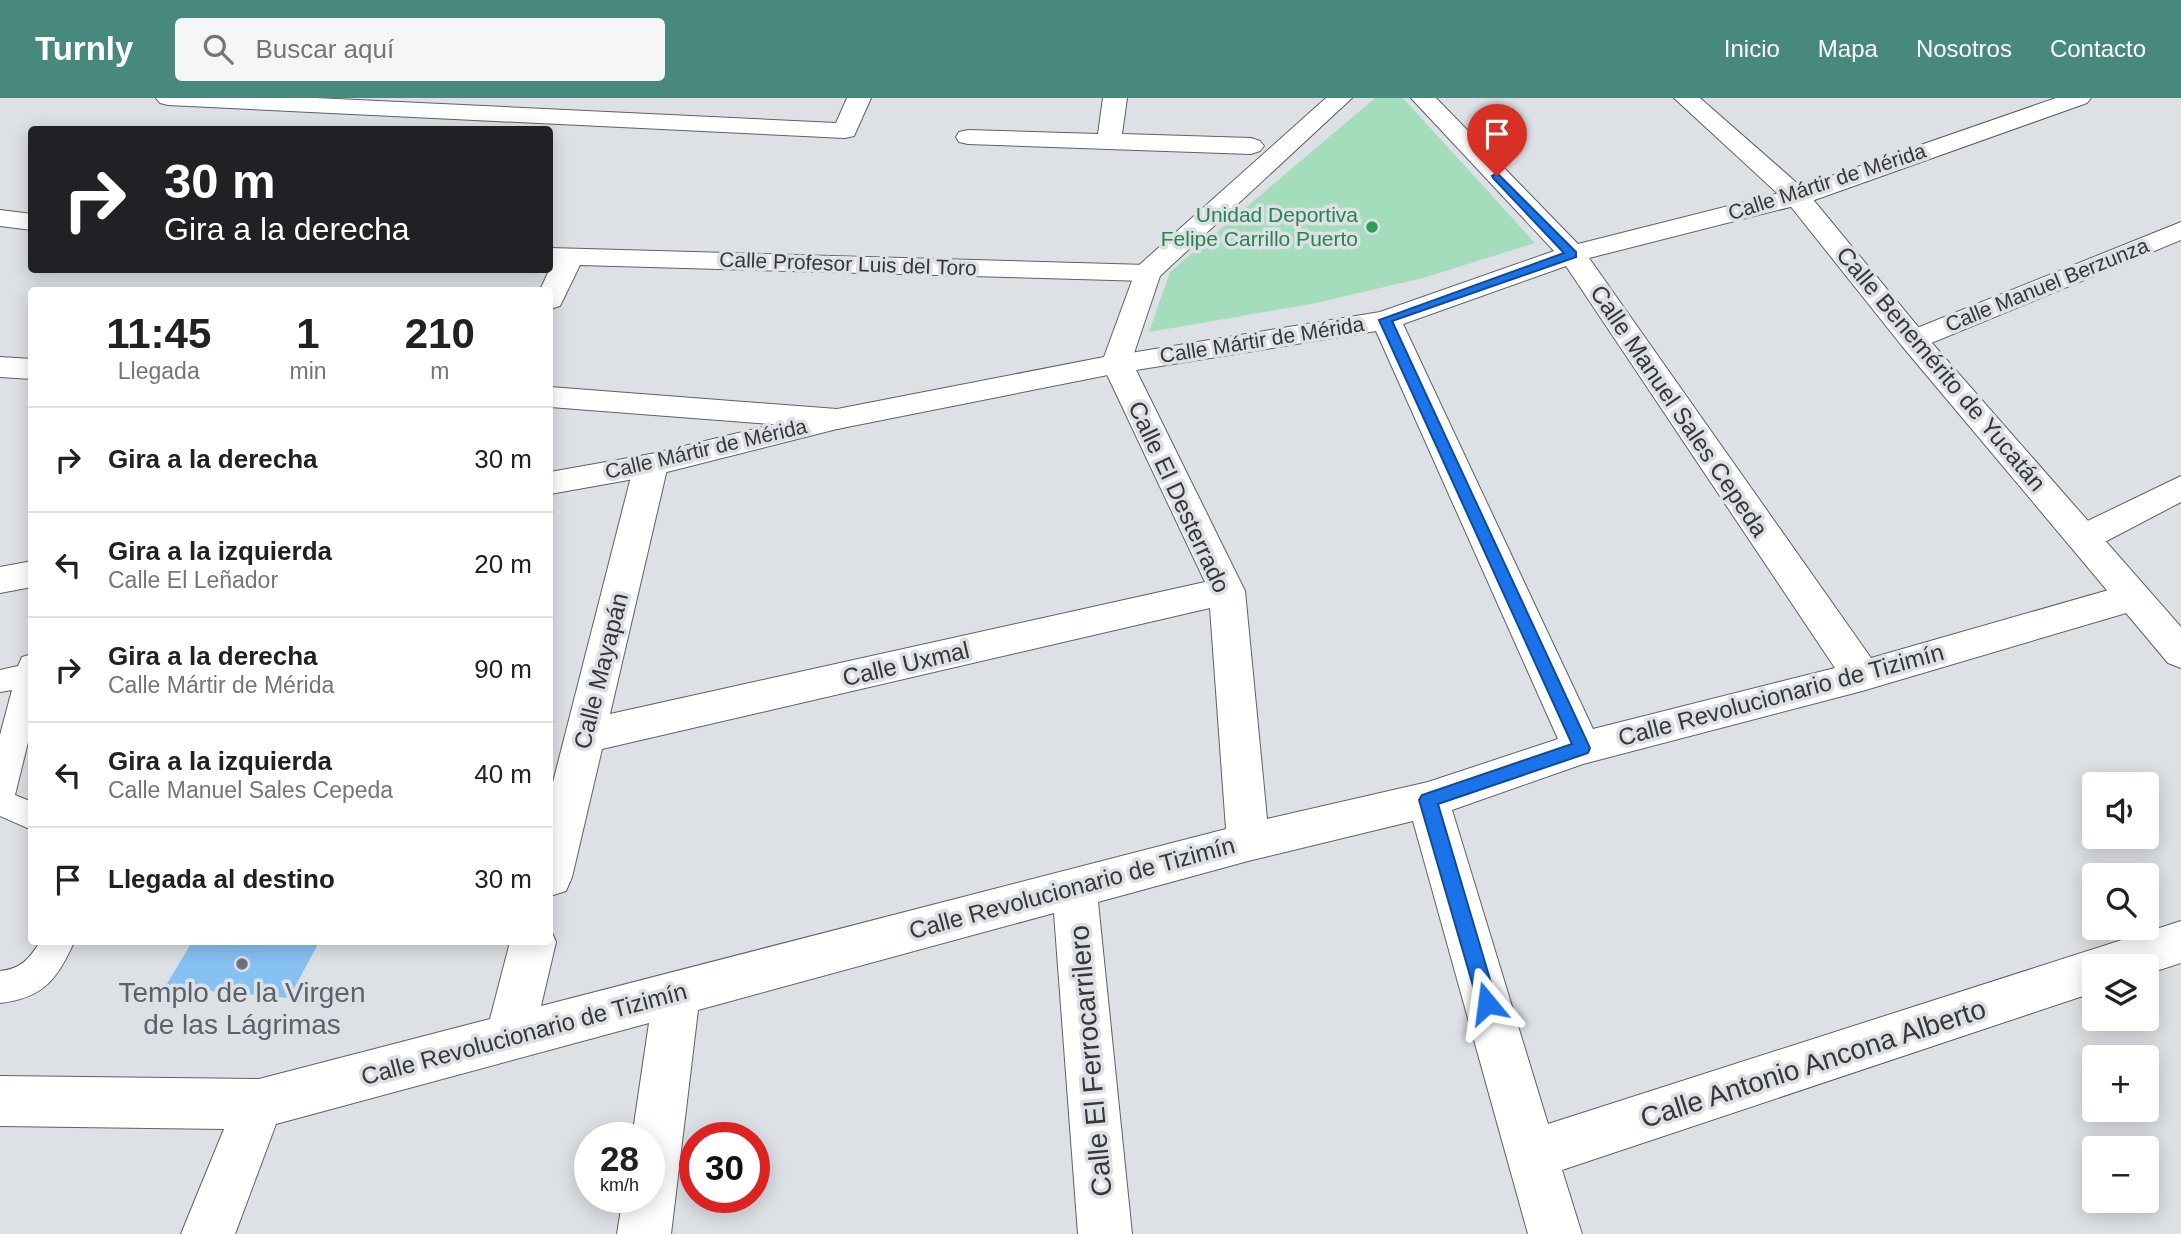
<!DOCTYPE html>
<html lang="es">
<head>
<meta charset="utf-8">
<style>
	:root { --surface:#fff; --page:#f6f6f6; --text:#202124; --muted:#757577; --line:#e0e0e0; --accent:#478a7d }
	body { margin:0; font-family:Arial,sans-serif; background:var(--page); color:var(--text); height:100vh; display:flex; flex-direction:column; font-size:26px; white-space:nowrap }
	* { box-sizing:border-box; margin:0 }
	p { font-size:23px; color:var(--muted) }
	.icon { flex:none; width:38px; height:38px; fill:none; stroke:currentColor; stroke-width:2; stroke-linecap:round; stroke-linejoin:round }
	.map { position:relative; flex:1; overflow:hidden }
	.side { position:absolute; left:28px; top:189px; width:525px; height:658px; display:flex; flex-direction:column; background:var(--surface); border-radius:7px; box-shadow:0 4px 18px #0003 }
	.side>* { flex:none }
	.hud { position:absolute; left:28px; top:28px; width:525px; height:147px; border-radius:7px; box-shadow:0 4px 18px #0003; background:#202124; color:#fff; overflow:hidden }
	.tools { position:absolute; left:2082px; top:674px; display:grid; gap:14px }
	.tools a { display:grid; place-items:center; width:77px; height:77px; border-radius:7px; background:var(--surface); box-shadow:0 4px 18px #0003; font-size:35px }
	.speed { position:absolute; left:574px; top:1024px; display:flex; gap:14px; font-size:35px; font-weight:700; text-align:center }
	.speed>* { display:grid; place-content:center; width:91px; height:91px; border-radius:50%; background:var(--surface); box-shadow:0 4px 18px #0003; line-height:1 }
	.speed small { font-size:18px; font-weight:400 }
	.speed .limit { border:10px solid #d22; background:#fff; color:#111 }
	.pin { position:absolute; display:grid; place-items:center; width:60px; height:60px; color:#fff; margin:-72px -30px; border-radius:50% 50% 50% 0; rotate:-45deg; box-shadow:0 0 7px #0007 }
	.pin .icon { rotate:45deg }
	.me { position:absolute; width:77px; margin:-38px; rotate:344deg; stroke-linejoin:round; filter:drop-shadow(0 0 5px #0008) }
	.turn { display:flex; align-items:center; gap:24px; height:147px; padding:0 21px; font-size:32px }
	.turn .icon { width:91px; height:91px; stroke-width:2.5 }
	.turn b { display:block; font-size:49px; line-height:60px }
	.eta { display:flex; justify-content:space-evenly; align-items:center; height:119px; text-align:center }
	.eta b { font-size:42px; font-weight:600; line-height:49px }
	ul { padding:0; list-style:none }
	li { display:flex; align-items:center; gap:21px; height:105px; padding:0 21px; border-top:2px solid var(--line) }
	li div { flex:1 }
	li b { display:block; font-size:26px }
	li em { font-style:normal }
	header { display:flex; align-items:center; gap:42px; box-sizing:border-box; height:98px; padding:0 35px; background:var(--accent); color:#fff }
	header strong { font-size:33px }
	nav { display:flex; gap:38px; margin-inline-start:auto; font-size:24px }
	.search { width:490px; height:63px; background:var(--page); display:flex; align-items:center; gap:18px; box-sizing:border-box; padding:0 24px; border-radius:7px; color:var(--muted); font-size:26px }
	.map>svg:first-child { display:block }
</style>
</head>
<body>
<header>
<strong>Turnly</strong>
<div class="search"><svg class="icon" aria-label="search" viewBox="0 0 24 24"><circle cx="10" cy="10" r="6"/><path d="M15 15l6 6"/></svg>Buscar aquí</div>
<nav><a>Inicio</a><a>Mapa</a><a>Nosotros</a><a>Contacto</a></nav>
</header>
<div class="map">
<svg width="2181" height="1136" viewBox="0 0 2181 1136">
	<rect width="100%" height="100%" fill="#dde0e4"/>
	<path fill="#a3ddbc" d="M 1375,0 L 1403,0 L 1535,145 L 1423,180 L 1311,206 L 1149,234 L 1170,174 Z"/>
	<path fill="#85c1f3" d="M 192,844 L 319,844 L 289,900 L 165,889 Z"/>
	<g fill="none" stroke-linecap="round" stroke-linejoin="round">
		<defs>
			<path id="service" d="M 32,556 L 32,628 L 15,697 L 32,704 L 32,732 L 0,718 L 0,637 L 12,592 L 0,594 L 0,572 L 18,568 L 22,559 Z
				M 40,844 L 74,844 C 57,882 43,900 0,905 L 0,873 C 21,871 29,861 40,844 Z"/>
			<path id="minor" d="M 156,0 L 315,0 L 836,25 L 847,0 L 871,0 L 854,38 L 845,40 L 168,7 L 160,5 Z
				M 1103,0 L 1127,0 L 1122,36 L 1251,40 L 1260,43 L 1264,48 L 1260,53 L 1251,56 L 968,46 L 959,44 L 956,39 L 959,34 L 968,32 L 1098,36 Z
				M 1411,0 L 1436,0 L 1578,146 L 1788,93 L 2056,0 L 2091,0 L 2087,5 L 1806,105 L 1589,160 L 1871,560 L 2133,485 L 2146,489 L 2151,499 L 2146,509 L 2133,513 L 1862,593 L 1583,666 L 1452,712 L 1548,1026 L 2181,823 L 2181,865 L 2147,876 L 2147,868 L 2095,868 L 2095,894 L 1562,1072 L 1582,1136 L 1528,1136 L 1413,723 L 1248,763 L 1098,804 L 1132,1136 L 1078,1136 L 1054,815 L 698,912 L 671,1136 L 617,1136 L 623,1099 L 649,1099 L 649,1040 L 632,1040 L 649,925 L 276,1026 L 235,1136 L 181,1136 L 224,1031 L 0,1028 L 0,978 L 259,981 L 490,921 L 510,844 L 550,844 L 550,830 L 556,844 L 541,908 L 1226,731 L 1210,510 L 602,651 L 572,779 L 566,793 L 550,798 L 550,696 L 634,367 L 639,359 L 651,356 L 663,359 L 668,367 L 610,616 L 1205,484 L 1102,266 L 1106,259 L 1380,214 L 1554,153 ZM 1566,168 L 1835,570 L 1593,631 L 1403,226 ZM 1376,233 L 1558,641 L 1428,684 L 1267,721 L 1245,493 L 1136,272 Z
				M 0,112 L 32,116 L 32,132 L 0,128 Z
				M 2181,124 L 2181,142 L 1924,248 L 1913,251 L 1902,248 L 1898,242 L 1902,236 Z
				M 550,150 L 1147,167 L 1157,169 L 1161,175 L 1157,181 L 1147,183 L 580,167 L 560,208 L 550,211 L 550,192 L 540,192 L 552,166 L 550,166 Z
				M 0,259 L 32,261 L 32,281 L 0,279 Z
				M 550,289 L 837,311 L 848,314 L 853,321 L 848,328 L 837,331 L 550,309 Z
				M 2181,378 L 2181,404 L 2097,448 L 2085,451 L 2073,448 L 2067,439 L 2073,430 Z"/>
			<path id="tertiary" d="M 1326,0 L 1352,0 L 1160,178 L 1128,273 L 837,331 L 651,378 L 550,396 L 550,374 L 651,356 L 837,311 L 1104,259 L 1137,169 Z
				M 1674,0 L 1700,0 L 1806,93 L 1924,236 L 2181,529 L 2181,570 L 2168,565 L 1902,248 L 1788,105 Z
				M 32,463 L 32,489 L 0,495 L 0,469 Z"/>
		</defs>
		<use href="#service" stroke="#5e6264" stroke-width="2"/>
		<use href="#minor" stroke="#5e6264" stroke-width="2"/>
		<use href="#tertiary" stroke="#5e6264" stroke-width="2"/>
		<use href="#service" fill="#fff" fill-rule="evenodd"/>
		<use href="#minor" fill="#fff" fill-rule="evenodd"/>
		<use href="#tertiary" fill="#fff" fill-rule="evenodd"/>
	</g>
	<path fill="#1a73e8" stroke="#114b97" stroke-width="2" d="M 1497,75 L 1576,154 L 1576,159 L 1392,223 L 1590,650 L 1588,655 L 1438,706 L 1497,905 L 1494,912 L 1487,915 L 1480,912 L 1478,905 L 1419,702 L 1422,697 L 1572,646 L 1379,222 L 1564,155 L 1493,80 L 1492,78 Z"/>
	<circle fill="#2e9e5b" stroke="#dde0e4" stroke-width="2.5" cx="1372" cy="129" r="7"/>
	<circle fill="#6b7280" stroke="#dde0e4" stroke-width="2.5" cx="242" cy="866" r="7"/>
	<g text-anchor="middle" stroke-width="7" stroke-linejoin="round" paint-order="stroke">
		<g font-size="21" fill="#363739" stroke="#dde0e4">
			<text transform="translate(1827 84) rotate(-18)" y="7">Calle Mártir de Mérida</text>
			<text transform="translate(848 166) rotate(2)" y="7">Calle Profesor Luis del Toro</text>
			<text transform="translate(2047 187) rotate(-22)" y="7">Calle Manuel Berzunza</text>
			<text transform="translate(1262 242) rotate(-9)" y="7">Calle Mártir de Mérida</text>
			<text transform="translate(706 351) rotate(-13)" y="7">Calle Mártir de Mérida</text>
		</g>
		<g font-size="21" fill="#27864d" stroke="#dde0e4" text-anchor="end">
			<text x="1358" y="124">Unidad Deportiva<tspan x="1358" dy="24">Felipe Carrillo Puerto</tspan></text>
		</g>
		<g font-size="24" fill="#363739" stroke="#dde0e4">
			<text transform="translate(1941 271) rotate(50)" y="8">Calle Benemérito de Yucatán</text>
			<text transform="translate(1679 313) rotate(56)" y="8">Calle Manuel Sales Cepeda</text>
			<text transform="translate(1179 399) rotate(65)" y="8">Calle El Desterrado</text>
			<text transform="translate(906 566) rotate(-13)" y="8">Calle Uxmal</text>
			<text transform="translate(601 573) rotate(-76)" y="8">Calle Mayapán</text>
			<text transform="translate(1781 597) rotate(-15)" y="8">Calle Revolucionario de Tizimín</text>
			<text transform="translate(1072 790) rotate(-15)" y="8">Calle Revolucionario de Tizimín</text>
			<text transform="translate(524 936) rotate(-15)" y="8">Calle Revolucionario de Tizimín</text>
		</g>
		<g font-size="28" fill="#5b616d" stroke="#dde0e4">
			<text x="242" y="904">Templo de la Virgen<tspan x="242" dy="32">de las Lágrimas</tspan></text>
		</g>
		<g font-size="28" fill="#363739" stroke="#dde0e4">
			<text transform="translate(1090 963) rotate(-95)" y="10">Calle El Ferrocarrilero</text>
			<text transform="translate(1813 965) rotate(-18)" y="10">Calle Antonio Ancona Alberto</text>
		</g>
	</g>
</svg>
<div class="tools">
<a><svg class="icon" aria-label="sound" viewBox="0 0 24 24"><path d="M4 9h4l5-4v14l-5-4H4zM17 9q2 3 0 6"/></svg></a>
<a><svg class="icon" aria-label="search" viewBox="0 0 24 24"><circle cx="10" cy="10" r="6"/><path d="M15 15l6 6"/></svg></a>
<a><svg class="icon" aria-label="layers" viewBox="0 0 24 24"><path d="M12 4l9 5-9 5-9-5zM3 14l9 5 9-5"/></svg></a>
<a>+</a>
<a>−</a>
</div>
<div class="speed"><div>28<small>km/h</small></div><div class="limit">30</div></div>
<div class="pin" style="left:1497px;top:78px;background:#d93025"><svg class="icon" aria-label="arrive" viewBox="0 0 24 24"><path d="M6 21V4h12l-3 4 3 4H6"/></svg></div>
<svg class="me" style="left:1487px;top:905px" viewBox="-20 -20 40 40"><path d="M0-17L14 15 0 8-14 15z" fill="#1a73e8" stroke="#fff" stroke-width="4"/></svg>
<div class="hud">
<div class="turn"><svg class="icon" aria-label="right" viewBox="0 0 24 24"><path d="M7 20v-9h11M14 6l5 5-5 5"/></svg><div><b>30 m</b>Gira a la derecha</div></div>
</div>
<section class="side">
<div class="eta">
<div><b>11:45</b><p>Llegada</p></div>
<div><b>1</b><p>min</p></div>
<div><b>210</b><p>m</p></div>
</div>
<ul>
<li><svg class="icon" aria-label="right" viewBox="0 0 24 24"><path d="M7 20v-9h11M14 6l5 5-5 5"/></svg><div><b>Gira a la derecha</b></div><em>30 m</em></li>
<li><svg class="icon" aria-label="left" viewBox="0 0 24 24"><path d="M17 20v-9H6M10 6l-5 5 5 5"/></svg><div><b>Gira a la izquierda</b><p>Calle El Leñador</p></div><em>20 m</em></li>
<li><svg class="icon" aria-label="right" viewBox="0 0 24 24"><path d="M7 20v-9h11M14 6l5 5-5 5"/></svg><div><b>Gira a la derecha</b><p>Calle Mártir de Mérida</p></div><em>90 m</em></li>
<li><svg class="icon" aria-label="left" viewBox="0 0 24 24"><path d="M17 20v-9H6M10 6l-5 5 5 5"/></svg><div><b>Gira a la izquierda</b><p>Calle Manuel Sales Cepeda</p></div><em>40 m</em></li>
<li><svg class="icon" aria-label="arrive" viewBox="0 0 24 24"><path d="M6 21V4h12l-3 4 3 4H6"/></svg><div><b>Llegada al destino</b></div><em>30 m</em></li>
</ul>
</section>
</div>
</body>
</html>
